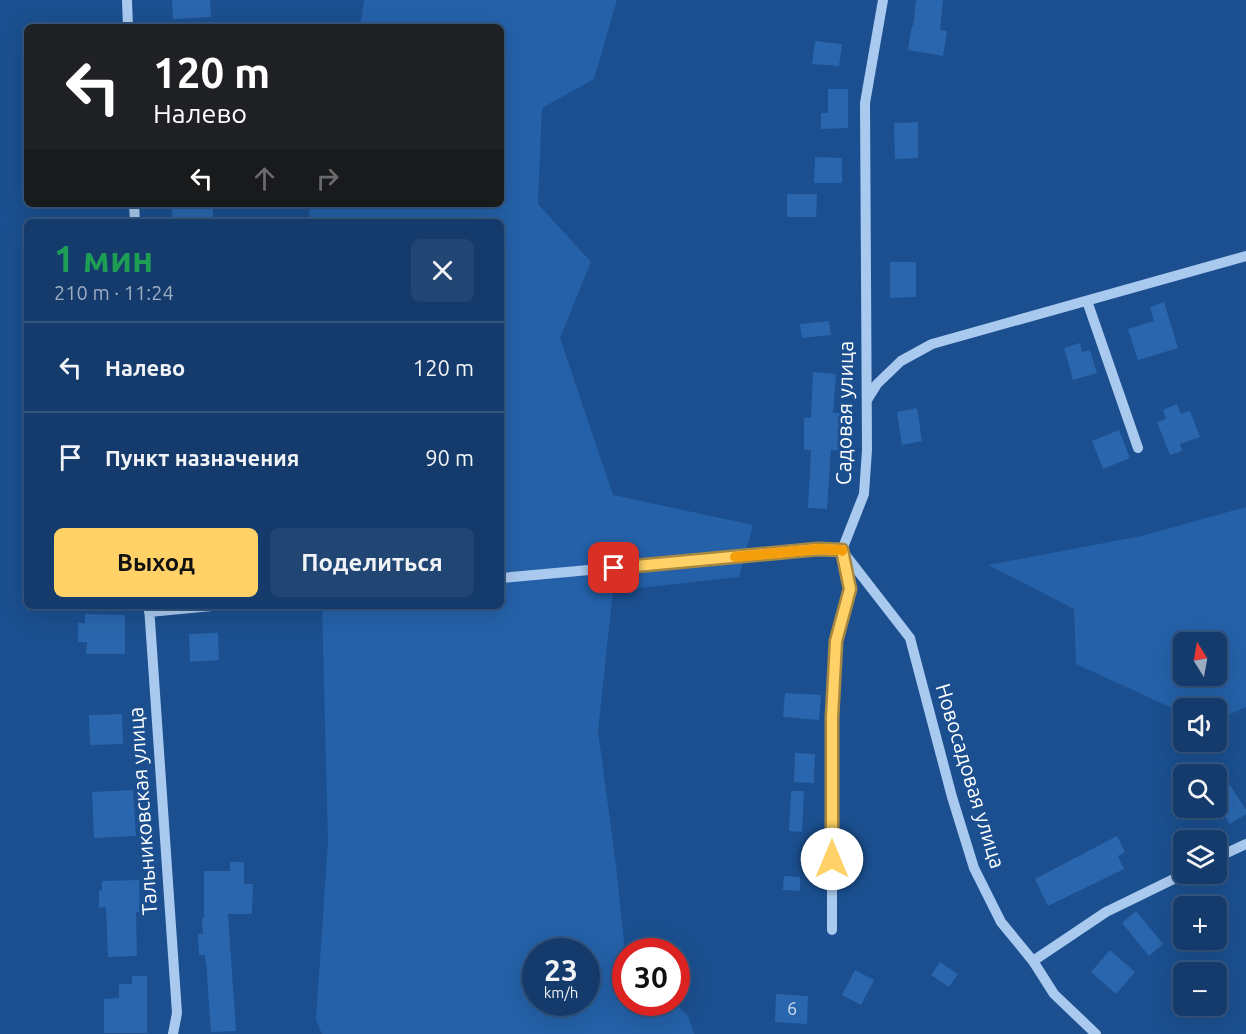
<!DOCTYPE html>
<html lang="ru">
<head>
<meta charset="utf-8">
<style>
	:root { --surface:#143b6b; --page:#214673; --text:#f1f3f6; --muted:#9dadc1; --line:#33557e; --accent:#ffd166 }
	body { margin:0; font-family:Ubuntu,sans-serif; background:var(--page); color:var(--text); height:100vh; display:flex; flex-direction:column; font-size:22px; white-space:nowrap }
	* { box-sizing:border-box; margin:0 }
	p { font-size:20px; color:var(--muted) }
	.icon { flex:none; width:33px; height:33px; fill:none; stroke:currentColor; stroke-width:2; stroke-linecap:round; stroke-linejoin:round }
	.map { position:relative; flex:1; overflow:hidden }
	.details { position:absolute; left:24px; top:219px; width:480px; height:390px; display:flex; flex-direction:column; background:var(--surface); border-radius:9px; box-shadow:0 6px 24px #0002,0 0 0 2px var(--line) }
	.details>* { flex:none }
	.banner { position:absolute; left:24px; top:24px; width:480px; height:183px; border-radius:9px; box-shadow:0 6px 24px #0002,0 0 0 2px var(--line); background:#202124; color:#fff; overflow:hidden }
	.needle { width:39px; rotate:349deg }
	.buttons { position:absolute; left:1173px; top:632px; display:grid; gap:12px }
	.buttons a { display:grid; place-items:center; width:54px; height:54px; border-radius:9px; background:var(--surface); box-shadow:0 6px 24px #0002,0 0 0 2px var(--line); font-size:30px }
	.speed { position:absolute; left:522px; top:938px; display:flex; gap:12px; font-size:30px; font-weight:700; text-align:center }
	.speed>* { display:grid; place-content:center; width:78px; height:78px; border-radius:50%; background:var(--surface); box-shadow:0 6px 24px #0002,0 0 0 2px var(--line); line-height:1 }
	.speed small { font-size:15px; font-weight:400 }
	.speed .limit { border:9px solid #d22; background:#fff; color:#111 }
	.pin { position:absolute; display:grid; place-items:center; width:51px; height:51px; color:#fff; margin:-26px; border-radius:12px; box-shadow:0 3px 9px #0006 }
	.me { position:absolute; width:66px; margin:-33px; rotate:0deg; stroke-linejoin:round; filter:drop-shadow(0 0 4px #0008) }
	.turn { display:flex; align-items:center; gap:21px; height:126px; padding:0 30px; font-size:27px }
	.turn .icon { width:78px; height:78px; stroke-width:2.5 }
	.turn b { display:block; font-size:42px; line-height:51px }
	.lanes { display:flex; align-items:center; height:57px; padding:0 30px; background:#0003; justify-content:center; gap:30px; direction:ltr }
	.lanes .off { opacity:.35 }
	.round { display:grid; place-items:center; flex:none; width:63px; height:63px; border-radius:9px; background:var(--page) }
	.head { display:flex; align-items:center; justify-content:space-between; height:102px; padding:0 30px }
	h1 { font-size:36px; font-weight:700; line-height:45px; color:#1e9e55 }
	.button { display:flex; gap:12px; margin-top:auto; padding:12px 30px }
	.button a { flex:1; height:69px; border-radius:9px; background:var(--accent); color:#111; font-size:24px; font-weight:700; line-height:69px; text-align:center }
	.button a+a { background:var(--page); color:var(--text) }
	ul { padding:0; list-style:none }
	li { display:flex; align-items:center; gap:18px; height:90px; padding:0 30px; border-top:2px solid var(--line) }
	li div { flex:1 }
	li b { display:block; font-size:22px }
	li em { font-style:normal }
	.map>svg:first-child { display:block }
</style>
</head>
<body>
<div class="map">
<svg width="1246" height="1034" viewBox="0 0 1246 1034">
	<rect width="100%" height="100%" fill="#1b4f8f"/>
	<path fill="#2461a8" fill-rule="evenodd" d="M 364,0 L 617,0 L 594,79 L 542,108 L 538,204 L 591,262 L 560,338 L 613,495 L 753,525 L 739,577 L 613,591 L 598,731 L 616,865 L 625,952 L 626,1002 L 674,1002 L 688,1016 L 694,1034 L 322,1034 L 316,1020 L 328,841 L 322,606 L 501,606 L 501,222 L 310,222 L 309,204 L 501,204 L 501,27 L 352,27 L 361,21 ZM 536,951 L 586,951 L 586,1002 L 536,1002 Z
		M 1246,507 L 1246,707 L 1217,720 L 1216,708 L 1184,708 L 1183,713 L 1076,664 L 1074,609 L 988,565 L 1141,536 ZM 1184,642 L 1216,642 L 1216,675 L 1184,675 Z"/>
	<path fill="#2a66ad" d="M 172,0 L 210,0 L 211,17 L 173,19 Z
		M 916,0 L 943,0 L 940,30 L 947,31 L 943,56 L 908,50 L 912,25 L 913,26 Z
		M 815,41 L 842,44 L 839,66 L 812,64 Z
		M 828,89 L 848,89 L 848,128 L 821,129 L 821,113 L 828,113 Z
		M 918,122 L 918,158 L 895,159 L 894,123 Z
		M 815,157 L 842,158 L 842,183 L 814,183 Z
		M 787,194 L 817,194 L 816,217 L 787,217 Z
		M 172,209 L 213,209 L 213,222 L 172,222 Z
		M 890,262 L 916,262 L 916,297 L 890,298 Z
		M 1164,302 L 1178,348 L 1138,360 L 1128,329 L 1154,321 L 1150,307 Z
		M 829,321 L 831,335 L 802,338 L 800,324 Z
		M 1080,343 L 1082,352 L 1090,350 L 1097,373 L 1073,380 L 1064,348 Z
		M 813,372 L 836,374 L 833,413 L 852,413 L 852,427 L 838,427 L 838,450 L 831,450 L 827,509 L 808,508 L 811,450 L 804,450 L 804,418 L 811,418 Z
		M 1177,404 L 1181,414 L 1190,411 L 1200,437 L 1180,444 L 1182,451 L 1170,455 L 1157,422 L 1166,419 L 1163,410 Z
		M 917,408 L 922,441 L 902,445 L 897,412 Z
		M 1119,430 L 1130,458 L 1103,469 L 1092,441 Z
		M 85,614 L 125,615 L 125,654 L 86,654 L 87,642 L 78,642 L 78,623 L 85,623 Z
		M 218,633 L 219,660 L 190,662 L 189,634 Z
		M 785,693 L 821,695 L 819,720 L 783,717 Z
		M 122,714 L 123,744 L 90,745 L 89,715 Z
		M 795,753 L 815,754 L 814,783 L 794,782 Z
		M 1230,785 L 1246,810 L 1246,814 L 1230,824 L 1216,802 L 1216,793 Z
		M 133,790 L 136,836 L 94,838 L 92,792 Z
		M 791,791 L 804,791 L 802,832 L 789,831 Z
		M 1117,836 L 1125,852 L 1118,856 L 1124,869 L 1048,906 L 1035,879 Z
		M 230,862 L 244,862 L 244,884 L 253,884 L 252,914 L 228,914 L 236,1031 L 211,1032 L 206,961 L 205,961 L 205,955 L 199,955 L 198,934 L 203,934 L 202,919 L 204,918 L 204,871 L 230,871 Z
		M 784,876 L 800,877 L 800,891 L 783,890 Z
		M 139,880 L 140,912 L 136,912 L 137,956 L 108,957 L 106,907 L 99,908 L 99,891 L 102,890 L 102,881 Z
		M 1136,911 L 1163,944 L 1149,956 L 1122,923 Z
		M 1110,950 L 1135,972 L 1116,994 L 1091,972 Z
		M 940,962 L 958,974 L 949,987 L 931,975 Z
		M 855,970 L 874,980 L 861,1005 L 842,995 Z
		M 132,976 L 147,976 L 147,1033 L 104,1033 L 104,999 L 119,998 L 119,984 L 132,984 Z
		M 776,994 L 808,996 L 807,1024 L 775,1022 Z"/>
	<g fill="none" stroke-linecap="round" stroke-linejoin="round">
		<path stroke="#a9c9ee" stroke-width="10" d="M 127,0 L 128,27
			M 134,204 L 135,222
			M 1087,301 L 1138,448
			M 867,400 L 877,384 L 901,361 L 932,344 L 1246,256
			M 844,553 L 910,638 L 952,797 L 974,868 L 1001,922 L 1033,961 L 1054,994 L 1096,1034
			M 501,578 L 818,549 L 842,550
			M 149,606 L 177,1013 L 173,1034
			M 149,612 L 212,606
			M 1216,858 L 1246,844
			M 832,930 L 832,717 L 836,641 L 850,589 L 842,550 L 864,494 L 867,450 L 865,103 L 883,0
			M 1033,961 L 1106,912 L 1186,873"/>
	</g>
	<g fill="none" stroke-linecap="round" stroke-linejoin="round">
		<defs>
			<path id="route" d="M 614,568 L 818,549 L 842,550 L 850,589 L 836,641 L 832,717 L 832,859"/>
		</defs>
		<use href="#route" stroke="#a68842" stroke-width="15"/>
		<use href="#route" stroke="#ffd166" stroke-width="10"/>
		<path stroke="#f59e0b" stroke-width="10" d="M 735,557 L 818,549 L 842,550 L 842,551"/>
	</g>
	<g text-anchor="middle" stroke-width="6" stroke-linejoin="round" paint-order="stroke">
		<g font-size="18" fill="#cad9ea">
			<text x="792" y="1015">6</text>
		</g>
		<g font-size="21" fill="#fff" stroke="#1b4f8f">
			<text transform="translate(845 413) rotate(-89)" y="7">Садовая улица</text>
			<text transform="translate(970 776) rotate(73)" y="7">Новосадовая улица</text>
			<text transform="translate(143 811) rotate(-94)" y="7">Тальниковская улица</text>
		</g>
	</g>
</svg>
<div class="buttons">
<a><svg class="needle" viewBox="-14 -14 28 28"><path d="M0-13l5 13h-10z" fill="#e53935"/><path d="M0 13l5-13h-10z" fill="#9dadc1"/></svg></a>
<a><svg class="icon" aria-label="sound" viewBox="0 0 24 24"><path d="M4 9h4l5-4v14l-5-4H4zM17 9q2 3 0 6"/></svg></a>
<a><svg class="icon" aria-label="search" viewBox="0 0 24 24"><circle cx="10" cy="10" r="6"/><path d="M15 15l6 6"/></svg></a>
<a><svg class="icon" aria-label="layers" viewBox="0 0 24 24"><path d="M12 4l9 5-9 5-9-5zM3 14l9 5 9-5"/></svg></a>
<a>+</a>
<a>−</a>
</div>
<div class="speed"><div>23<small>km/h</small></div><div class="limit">30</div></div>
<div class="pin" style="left:614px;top:568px;background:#d93025"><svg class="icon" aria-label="arrive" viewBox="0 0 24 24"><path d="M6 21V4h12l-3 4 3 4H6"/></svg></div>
<svg class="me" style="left:832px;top:859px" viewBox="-20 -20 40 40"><circle r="19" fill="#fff"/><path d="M0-13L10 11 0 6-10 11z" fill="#ffd166"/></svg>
<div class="banner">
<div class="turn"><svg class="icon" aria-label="left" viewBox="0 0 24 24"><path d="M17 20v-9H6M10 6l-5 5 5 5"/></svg><div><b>120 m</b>Налево</div></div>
<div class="lanes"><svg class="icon" aria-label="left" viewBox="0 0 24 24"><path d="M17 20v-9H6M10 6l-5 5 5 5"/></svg><svg class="icon off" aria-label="ahead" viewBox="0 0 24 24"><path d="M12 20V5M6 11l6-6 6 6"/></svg><svg class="icon off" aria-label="right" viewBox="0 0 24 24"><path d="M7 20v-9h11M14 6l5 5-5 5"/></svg></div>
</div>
<section class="details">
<div class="head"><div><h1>1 мин</h1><p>210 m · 11:24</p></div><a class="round"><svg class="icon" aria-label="close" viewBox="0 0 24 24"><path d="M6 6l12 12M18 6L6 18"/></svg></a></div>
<ul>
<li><svg class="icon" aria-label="left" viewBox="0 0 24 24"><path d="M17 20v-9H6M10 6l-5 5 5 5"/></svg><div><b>Налево</b></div><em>120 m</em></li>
<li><svg class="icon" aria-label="arrive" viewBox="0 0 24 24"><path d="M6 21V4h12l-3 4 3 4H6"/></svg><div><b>Пункт назначения</b></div><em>90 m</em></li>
</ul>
<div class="button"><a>Выход</a><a>Поделиться</a></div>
</section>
</div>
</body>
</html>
